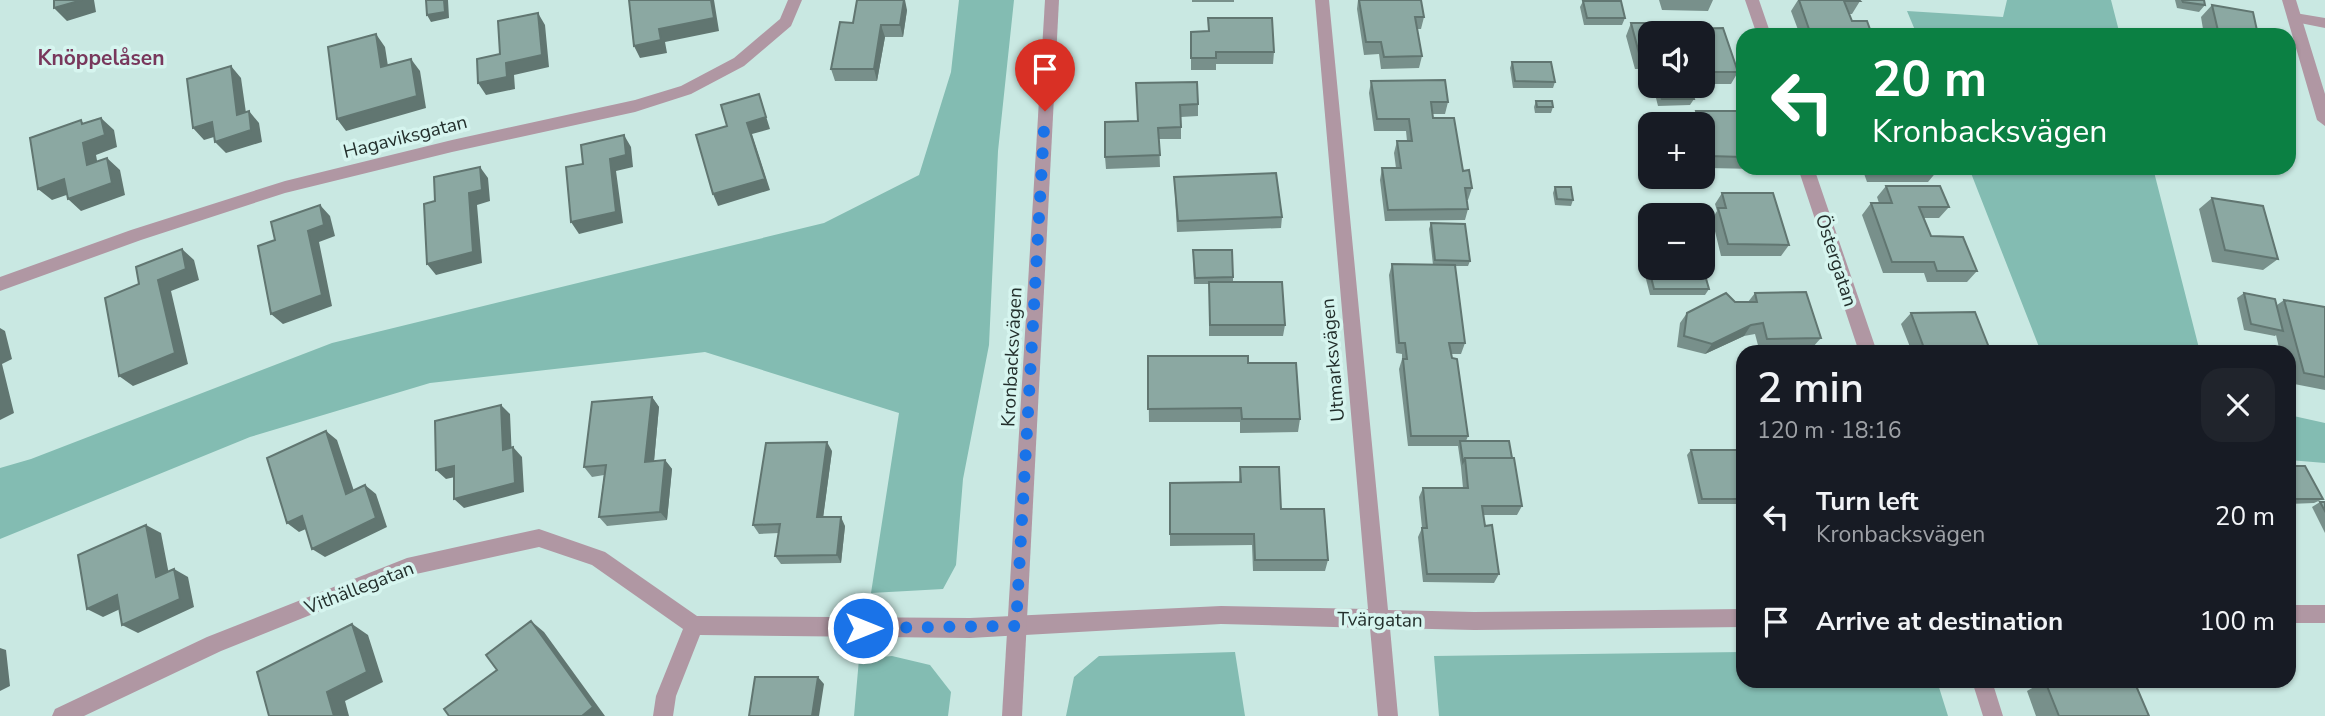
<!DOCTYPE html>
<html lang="en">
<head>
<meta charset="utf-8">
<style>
	:root { --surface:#171b24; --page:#20242c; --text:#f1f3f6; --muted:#9ea1a6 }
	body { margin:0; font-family:"Nunito Sans",sans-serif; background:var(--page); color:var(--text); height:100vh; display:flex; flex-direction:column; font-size:26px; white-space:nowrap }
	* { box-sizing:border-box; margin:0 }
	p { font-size:23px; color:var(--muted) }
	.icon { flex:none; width:38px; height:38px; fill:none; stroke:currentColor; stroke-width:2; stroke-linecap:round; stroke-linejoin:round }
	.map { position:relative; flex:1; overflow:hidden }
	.drawer { position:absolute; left:1736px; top:345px; width:560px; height:343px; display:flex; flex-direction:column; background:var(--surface); border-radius:21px; box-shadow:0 2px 5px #0004 }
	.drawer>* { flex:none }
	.guide { position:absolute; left:1736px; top:28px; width:560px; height:147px; border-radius:21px; box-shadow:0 2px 5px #0004; background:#0b8043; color:#fff; overflow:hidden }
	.fabs { position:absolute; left:1638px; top:21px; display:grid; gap:14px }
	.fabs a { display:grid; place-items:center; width:77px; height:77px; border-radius:14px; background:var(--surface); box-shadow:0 2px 5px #0004; font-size:35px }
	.pin { position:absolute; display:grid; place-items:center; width:60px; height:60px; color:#fff; margin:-72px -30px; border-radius:50% 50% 50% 0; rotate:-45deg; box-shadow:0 0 7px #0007 }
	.pin .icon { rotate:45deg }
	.me { position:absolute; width:77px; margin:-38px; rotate:90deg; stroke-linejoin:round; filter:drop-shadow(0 0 5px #0008) }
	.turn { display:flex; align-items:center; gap:24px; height:147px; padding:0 21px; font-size:32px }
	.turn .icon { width:91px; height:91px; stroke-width:2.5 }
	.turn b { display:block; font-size:49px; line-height:60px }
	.round { display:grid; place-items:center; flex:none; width:74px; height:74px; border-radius:21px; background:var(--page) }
	.summary { display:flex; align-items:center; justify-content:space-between; height:119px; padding:0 21px }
	h1 { font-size:42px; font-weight:600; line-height:52px }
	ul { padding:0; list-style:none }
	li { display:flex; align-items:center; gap:21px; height:105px; padding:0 21px }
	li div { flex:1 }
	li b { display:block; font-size:26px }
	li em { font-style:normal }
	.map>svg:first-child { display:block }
</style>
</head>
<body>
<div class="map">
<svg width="2325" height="716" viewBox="0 0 2325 716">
	<rect width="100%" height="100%" fill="#c9e8e2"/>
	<path fill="#83bcb2" d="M 959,0 L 1014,0 L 998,151 L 989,345 L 963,479 L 956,565 L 943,589 L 871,593 L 899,413 L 705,352 L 430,383 L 250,437 L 0,539 L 0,468 L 31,459 L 332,343 L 824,223 L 919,175 L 951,72 Z
		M 2007,0 L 2111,0 L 2120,35 L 1917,35 L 1907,11 L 2003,17 Z
		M 1969,168 L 2153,168 L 2200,352 L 2041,352 Z
		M 2289,415 L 2325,423 L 2325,463 L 2289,460 Z
		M 1235,652 L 1245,716 L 1066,716 L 1074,677 L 1099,656 Z
		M 1743,652 L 1743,681 L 1937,681 L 1948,716 L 1439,716 L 1434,656 Z
		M 892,656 L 930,665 L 951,692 L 948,716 L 854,716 L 859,659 Z"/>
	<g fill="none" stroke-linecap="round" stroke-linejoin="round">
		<path fill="#b097a3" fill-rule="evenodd" d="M 2295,13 L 2325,18 L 2325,28 L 2290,21 L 2288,18 Z"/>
		<path fill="#b097a3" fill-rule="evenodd" d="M 788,0 L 802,0 L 791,26 L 744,66 L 691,94 L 635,112 L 452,152 L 285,193 L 141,240 L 0,291 L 0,277 L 131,230 L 285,181 L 452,140 L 635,100 L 681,86 L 734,58 L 780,19 Z
			M 1315,0 L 1329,0 L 1388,610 L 1474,612 L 1743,609 L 1743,627 L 1474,630 L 1390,628 L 1398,716 L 1378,716 L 1370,628 L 1221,624 L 970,638 L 700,635 L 676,696 L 673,716 L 653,716 L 656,696 L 683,629 L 592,565 L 539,547 L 407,576 L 221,651 L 84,716 L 52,716 L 55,709 L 207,637 L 407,558 L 539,529 L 605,552 L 697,616 L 970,618 L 1221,606 L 1368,609 Z
			M 1745,0 L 1759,0 L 1771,35 L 1757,35 Z
			M 2282,0 L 2296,0 L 2325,94 L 2325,126 L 2317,120 Z
			M 1798,168 L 1814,168 L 1877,352 L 1859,352 Z
			M 2289,605 L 2325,605 L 2325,623 L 2289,623 Z
			M 1972,681 L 1992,681 L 2003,716 L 1983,716 Z"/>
		<path fill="#b097a3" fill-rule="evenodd" d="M 1045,0 L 1059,0 L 1022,716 L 1002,716 Z"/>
	</g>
	<path fill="#78908b" d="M 1192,0 L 1234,0 L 1234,2 L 1192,2 Z
		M 1358,0 L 1421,0 L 1424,17 L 1421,29 L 1417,29 L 1422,56 L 1419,68 L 1381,69 L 1379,54 L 1364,55 L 1357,9 Z
		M 1659,0 L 1713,0 L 1708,11 L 1662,10 Z
		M 1798,0 L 1859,0 L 1860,1 L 1852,14 L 1849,14 L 1852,21 L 1872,35 L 1800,35 L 1791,11 Z
		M 2175,0 L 2204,0 L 2205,5 L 2199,12 L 2177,8 Z
		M 1583,1 L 1625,18 L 1622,25 L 1584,25 L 1580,7 Z
		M 2212,5 L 2258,35 L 2204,35 L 2201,17 Z
		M 907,10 L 903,37 L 885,37 L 877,81 L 835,81 L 831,69 L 853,23 Z
		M 1208,18 L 1274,52 L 1273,64 L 1216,64 L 1216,70 L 1191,70 L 1191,32 L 1208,31 Z
		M 1631,23 L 1680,23 L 1682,29 L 1723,28 L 1738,72 L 1731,84 L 1703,84 L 1703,33 L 1650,33 L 1650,69 L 1635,69 L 1626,36 Z
		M 1512,62 L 1555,82 L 1553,88 L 1513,88 L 1510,68 Z
		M 1371,81 L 1448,102 L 1445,114 L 1433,114 L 1433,118 L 1472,188 L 1468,200 L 1467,200 L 1468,209 L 1465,220 L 1385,221 L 1380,180 L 1382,168 L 1396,168 L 1394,153 L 1397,141 L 1407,141 L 1406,131 L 1374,131 L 1369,93 Z
		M 1136,83 L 1198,104 L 1198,116 L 1181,117 L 1181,139 L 1159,139 L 1160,167 L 1106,169 L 1105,157 L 1138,121 Z
		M 1658,88 L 1694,99 L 1690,105 L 1658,106 L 1655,94 Z
		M 1536,101 L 1553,107 L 1551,113 L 1535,113 L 1534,107 Z
		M 1696,111 L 1743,111 L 1743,168 L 1758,168 L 1757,169 L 1707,168 L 1710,179 L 1706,186 L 1668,184 L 1667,177 L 1703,177 L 1703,124 L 1690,124 L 1689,123 Z
		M 1862,168 L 1937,168 L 1938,170 L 1928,182 L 1867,182 Z
		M 2254,168 L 2283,168 L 2278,172 Z
		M 1174,177 L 1282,217 L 1281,228 L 1177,232 Z
		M 1886,186 L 1949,207 L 1939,218 L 1924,218 L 1931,236 L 1977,271 L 1967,282 L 1927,282 L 1924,273 L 1883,273 L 1862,215 L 1871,203 L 1879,203 L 1877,197 Z
		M 1555,187 L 1573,200 L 1571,206 L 1555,205 L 1553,193 Z
		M 1722,193 L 1789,245 L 1781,256 L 1721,256 L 1712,219 L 1717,211 L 1715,204 Z
		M 2212,198 L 2278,259 L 2263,270 L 2212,262 L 2199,209 Z
		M 1431,223 L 1470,261 L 1468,266 L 1455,266 L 1465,343 L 1461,354 L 1451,354 L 1468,436 L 1466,441 L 1512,458 L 1522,506 L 1517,515 L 1483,515 L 1485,526 L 1499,574 L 1494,583 L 1423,582 L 1418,537 L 1422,528 L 1419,497 L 1423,488 L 1463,488 L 1461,467 L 1458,446 L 1408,446 L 1399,369 L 1402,359 L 1402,354 L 1396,353 L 1389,275 L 1392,264 L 1433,265 L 1429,229 Z
		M 1645,253 L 1709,289 L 1705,295 L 1650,295 L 1641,259 Z
		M 1193,256 L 1233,277 L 1233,282 L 1285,325 L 1283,336 L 1209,336 L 1209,284 L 1194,284 Z
		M 1755,293 L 1821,338 L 1812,348 L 1759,349 L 1755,334 L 1744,336 L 1705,354 L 1677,347 L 1680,323 L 1687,313 L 1735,302 L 1748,302 Z
		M 2244,293 L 2277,305 L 2284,300 L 2325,307 L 2325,390 L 2289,383 L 2289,352 L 2280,352 L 2276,335 L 2275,336 L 2244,330 L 2237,298 Z
		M 1911,313 L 1990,350 L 1996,352 L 1912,352 L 1901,324 Z
		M 1148,356 L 1248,363 L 1300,419 L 1298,432 L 1240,433 L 1240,422 L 1149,422 Z
		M 652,397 L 659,407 L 654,461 L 665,460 L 672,469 L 667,520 L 607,526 L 599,517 L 604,475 L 592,477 L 584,467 Z
		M 1691,450 L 1743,450 L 1743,504 L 1698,504 L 1687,455 Z
		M 832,451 L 823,517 L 845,526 L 841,563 L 781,564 L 775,556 L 779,533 L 759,534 L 753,525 Z
		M 2289,466 L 2323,499 L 2314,503 L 2289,504 Z
		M 1240,467 L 1281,509 L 1328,560 L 1325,571 L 1253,571 L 1252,545 L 1170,546 L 1170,483 L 1239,482 Z
		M 2320,502 L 2325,502 L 2325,533 L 2312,507 Z
		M 2045,681 L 2149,716 L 2036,716 L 2027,691 Z"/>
	<path fill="#617671" d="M 82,0 L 94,0 L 96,12 L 67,21 L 54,8 Z
		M 444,0 L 448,0 L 449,18 L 431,22 L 427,15 Z
		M 711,0 L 714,0 L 719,31 L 665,42 L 667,53 L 640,58 L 634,46 L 659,29 Z
		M 904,0 L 905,0 L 907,10 L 903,37 L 900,25 Z
		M 538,13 L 545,25 L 549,67 L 514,75 L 515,89 L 486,95 L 478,83 L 506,63 Z
		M 881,25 L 885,37 L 877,81 L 874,69 Z
		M 376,34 L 385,47 L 390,79 L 381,67 Z
		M 411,59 L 420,71 L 426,108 L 346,131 L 337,119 Z
		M 231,66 L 241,78 L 248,127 L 237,115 Z
		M 759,94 L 770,129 L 752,134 L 770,190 L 718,206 L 713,194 L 747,123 Z
		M 249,111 L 259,123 L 262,142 L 226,153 L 215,142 Z
		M 101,118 L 114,130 L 117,147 L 96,155 L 100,177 L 87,165 L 83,143 Z
		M 212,122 L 224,134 L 204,140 L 193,128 Z
		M 624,135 L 631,147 L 633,167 L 616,171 L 623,223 L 579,234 L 571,222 Z
		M 107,158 L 120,170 L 125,195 L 81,211 L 68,199 Z
		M 480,167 L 488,178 L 490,201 L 477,205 L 482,263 L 436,275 L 427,264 L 469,193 Z
		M 64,179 L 78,191 L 52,200 L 38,189 Z
		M 320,205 L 330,216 L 335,236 L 319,242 L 332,306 L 283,324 L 271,314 Z
		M 182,249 L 194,260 L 199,280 L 171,291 L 188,364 L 133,386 L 119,376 L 158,280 Z
		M 1751,325 L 1744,336 L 1705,354 L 1712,344 Z
		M 0,328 L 5,331 L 12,359 L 2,364 L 14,413 L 0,420 Z
		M 652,397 L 659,407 L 653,472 L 645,462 Z
		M 501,405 L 510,414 L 512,459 L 503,450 Z
		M 326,431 L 337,440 L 358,503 L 346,494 Z
		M 827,442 L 832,451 L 822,526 L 817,517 Z
		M 513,447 L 522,457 L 524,492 L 464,508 L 454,499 Z
		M 665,460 L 672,469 L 667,520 L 660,512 Z
		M 454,466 L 464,475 L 446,479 L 436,470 Z
		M 365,485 L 376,494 L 387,527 L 325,557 L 312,549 Z
		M 302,516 L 315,525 L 299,532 L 287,523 Z
		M 841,517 L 845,526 L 841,563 L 837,555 Z
		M 146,525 L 161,533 L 171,585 L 156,577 Z
		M 174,569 L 188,577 L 194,607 L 138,633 L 122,625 Z
		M 117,595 L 133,603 L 103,617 L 87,609 Z
		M 531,621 L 544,632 L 605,716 L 582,716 Z
		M 352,624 L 368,635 L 383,682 L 345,701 L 349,716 L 334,716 L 327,692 Z
		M 0,648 L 6,650 L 10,686 L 0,691 Z
		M 818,677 L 824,684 L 819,716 L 812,716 Z"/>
	<path fill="#8ba8a2" stroke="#617671" stroke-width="2" d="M 54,0 L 82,0 L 54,8 Z
		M 426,0 L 444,0 L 445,12 L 427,15 Z
		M 629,0 L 711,0 L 714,18 L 659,29 L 661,40 L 634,46 Z
		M 857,0 L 904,0 L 900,25 L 881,25 L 874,69 L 831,69 L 840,22 L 853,23 Z
		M 1359,0 L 1421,0 L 1424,17 L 1415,17 L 1422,56 L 1384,57 L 1381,42 L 1366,42 Z
		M 1799,0 L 1859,0 L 1860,1 L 1844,1 L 1852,21 L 1867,21 L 1872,35 L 1811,35 Z
		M 2182,0 L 2204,0 L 2205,5 L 2183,2 Z
		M 1583,1 L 1621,1 L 1625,18 L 1587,18 Z
		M 2212,5 L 2253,12 L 2258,35 L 2219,35 Z
		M 538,13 L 542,55 L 506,63 L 507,77 L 478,83 L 477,59 L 500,54 L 498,21 Z
		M 1208,18 L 1272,18 L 1274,52 L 1216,52 L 1216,58 L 1191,58 L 1191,32 L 1209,31 Z
		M 1631,23 L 1680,23 L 1682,29 L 1723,28 L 1738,72 L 1703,72 L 1703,33 L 1650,33 L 1650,57 L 1640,57 Z
		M 376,34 L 381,67 L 411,59 L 417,96 L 337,119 L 328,47 Z
		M 1512,62 L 1551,62 L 1555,82 L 1515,81 Z
		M 231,66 L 237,115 L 249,111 L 251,130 L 215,142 L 212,122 L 193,128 L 187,79 Z
		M 1445,80 L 1448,102 L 1431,102 L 1433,118 L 1454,118 L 1463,171 L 1469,170 L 1472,188 L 1465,188 L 1468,209 L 1388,210 L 1382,168 L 1401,168 L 1397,141 L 1412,141 L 1409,119 L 1377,119 L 1371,81 Z
		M 1197,82 L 1198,104 L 1180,105 L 1181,127 L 1158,128 L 1160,155 L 1105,157 L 1105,122 L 1138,121 L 1136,83 Z
		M 1690,87 L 1694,99 L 1662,99 L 1658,88 Z
		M 759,94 L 766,117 L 747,123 L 765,179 L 713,194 L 696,135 L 727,126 L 721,105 Z
		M 1536,101 L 1552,101 L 1553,107 L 1537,107 Z
		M 1696,111 L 1743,111 L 1743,157 L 1709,156 L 1703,135 L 1703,124 L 1700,124 Z
		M 101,118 L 105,135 L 83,143 L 87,165 L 107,158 L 112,183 L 68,199 L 64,179 L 38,189 L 30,138 L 81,120 L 82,124 Z
		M 624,135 L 626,155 L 610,159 L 616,212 L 571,222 L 566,167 L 583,164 L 581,145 Z
		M 1703,162 L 1706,162 L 1710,179 L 1672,178 L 1671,177 L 1703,177 Z
		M 480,167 L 482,190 L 469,193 L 473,252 L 427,264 L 424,204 L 435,201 L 434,177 Z
		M 1875,168 L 1937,168 L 1938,170 L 1876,170 Z
		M 1276,173 L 1282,217 L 1178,221 L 1174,177 Z
		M 1886,186 L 1940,186 L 1949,207 L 1919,207 L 1931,236 L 1963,237 L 1977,271 L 1937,271 L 1934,262 L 1892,262 L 1871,203 L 1892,203 Z
		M 1555,187 L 1571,187 L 1573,200 L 1557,199 Z
		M 1722,193 L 1773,193 L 1789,245 L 1728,244 L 1718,208 L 1726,208 Z
		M 2212,198 L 2263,206 L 2278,259 L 2225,250 Z
		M 320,205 L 324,225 L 308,231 L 322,295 L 271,314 L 258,246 L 275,240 L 271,222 Z
		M 1431,223 L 1465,224 L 1470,261 L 1435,260 Z
		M 182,249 L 186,269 L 158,280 L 175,353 L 119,376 L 105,298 L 139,284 L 136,267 Z
		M 1193,250 L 1232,250 L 1233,277 L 1195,278 Z
		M 1645,253 L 1650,253 L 1650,268 L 1703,268 L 1709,289 L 1654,289 Z
		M 1392,264 L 1455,265 L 1465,343 L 1449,343 L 1452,358 L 1457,359 L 1468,436 L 1411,436 L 1403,359 L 1407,359 L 1405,343 L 1399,343 Z
		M 1209,282 L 1282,282 L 1285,325 L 1210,325 Z
		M 1806,292 L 1821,338 L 1767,339 L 1763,323 L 1751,325 L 1712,344 L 1684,336 L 1687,313 L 1726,293 L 1735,302 L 1757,302 L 1755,293 Z
		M 2244,293 L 2275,299 L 2283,331 L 2251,324 Z
		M 2284,300 L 2325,307 L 2325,377 L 2304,373 Z
		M 1975,312 L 1990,350 L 1996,350 L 1996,352 L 1932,352 L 1931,348 L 1924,348 L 1911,313 Z
		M 1148,356 L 1248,356 L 1248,363 L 1296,363 L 1300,419 L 1242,419 L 1241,408 L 1148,409 Z
		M 652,397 L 645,462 L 665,460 L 660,512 L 599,517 L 606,465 L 584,467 L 592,402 Z
		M 501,405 L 503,450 L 513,447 L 515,483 L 454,499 L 454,466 L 436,470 L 435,421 Z
		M 326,431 L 346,494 L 365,485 L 376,518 L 312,549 L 302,516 L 287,523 L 267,458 Z
		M 1460,441 L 1509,441 L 1512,458 L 1465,458 L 1463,462 Z
		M 827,442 L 817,517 L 841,517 L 837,555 L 775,556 L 780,524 L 753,525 L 766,443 Z
		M 1691,450 L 1743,450 L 1743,499 L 1702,499 Z
		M 1465,458 L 1514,458 L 1522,506 L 1482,506 L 1485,526 L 1492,525 L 1499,574 L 1427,574 L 1422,528 L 1427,528 L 1423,488 L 1468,488 Z
		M 2289,466 L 2305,466 L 2323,499 L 2289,499 Z
		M 1240,467 L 1279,467 L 1281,509 L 1324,509 L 1328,560 L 1255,560 L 1254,534 L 1170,534 L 1170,483 L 1241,482 Z
		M 2320,502 L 2325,502 L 2325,511 Z
		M 146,525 L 156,577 L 174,569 L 180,599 L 122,625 L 117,595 L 87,609 L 78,555 Z
		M 531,621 L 593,707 L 582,716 L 449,716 L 444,709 L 497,670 L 486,655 Z
		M 352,624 L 367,672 L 327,692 L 334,716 L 269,716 L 257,672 Z
		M 755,677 L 818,677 L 812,716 L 749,716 Z
		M 2045,681 L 2134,681 L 2149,716 L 2059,716 Z"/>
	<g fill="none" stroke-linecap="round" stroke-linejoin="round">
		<path stroke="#1a73e8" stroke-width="12" stroke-dasharray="0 21.6" d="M 863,628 L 1016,626 L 1045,111"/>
	</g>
	<g text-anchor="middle" stroke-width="7" stroke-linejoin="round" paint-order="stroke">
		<g font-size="19" fill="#232f2c" stroke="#d6f5ef">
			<text transform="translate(405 136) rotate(-14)" y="7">Hagaviksgatan</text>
			<text transform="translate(1837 260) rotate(72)" y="7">Östergatan</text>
			<text transform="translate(1011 357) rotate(-87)" y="7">Kronbacksvägen</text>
			<text transform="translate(1332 360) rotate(-95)" y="7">Utmarksvägen</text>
			<text transform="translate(359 587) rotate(-21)" y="7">Vithällegatan</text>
			<text transform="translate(1380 619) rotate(1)" y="7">Tvärgatan</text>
		</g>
		<g font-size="21" font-weight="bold" fill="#78385c" stroke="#d6f5ef">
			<text x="101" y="65">Knöppelåsen</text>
		</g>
	</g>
</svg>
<div class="fabs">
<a><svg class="icon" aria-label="sound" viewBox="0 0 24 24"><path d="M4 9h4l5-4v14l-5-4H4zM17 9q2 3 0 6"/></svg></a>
<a>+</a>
<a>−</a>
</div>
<div class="pin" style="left:1045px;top:111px;background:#d93025"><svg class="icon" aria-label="arrive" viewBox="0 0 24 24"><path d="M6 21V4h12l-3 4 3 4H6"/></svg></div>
<svg class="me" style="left:863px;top:628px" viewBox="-20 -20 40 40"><circle r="17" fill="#1a73e8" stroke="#fff" stroke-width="3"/><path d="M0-11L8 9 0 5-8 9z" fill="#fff"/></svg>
<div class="guide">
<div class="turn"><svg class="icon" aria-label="left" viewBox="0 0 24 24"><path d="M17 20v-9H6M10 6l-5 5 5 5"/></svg><div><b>20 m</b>Kronbacksvägen</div></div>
</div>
<section class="drawer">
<div class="summary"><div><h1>2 min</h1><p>120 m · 18:16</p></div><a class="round"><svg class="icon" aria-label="close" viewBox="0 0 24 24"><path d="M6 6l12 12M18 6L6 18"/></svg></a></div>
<ul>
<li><svg class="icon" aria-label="left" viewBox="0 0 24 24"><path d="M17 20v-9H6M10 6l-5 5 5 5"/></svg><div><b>Turn left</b><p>Kronbacksvägen</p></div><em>20 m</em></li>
<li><svg class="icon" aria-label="arrive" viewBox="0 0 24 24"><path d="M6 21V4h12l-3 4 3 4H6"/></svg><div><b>Arrive at destination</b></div><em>100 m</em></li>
</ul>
</section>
</div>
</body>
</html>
